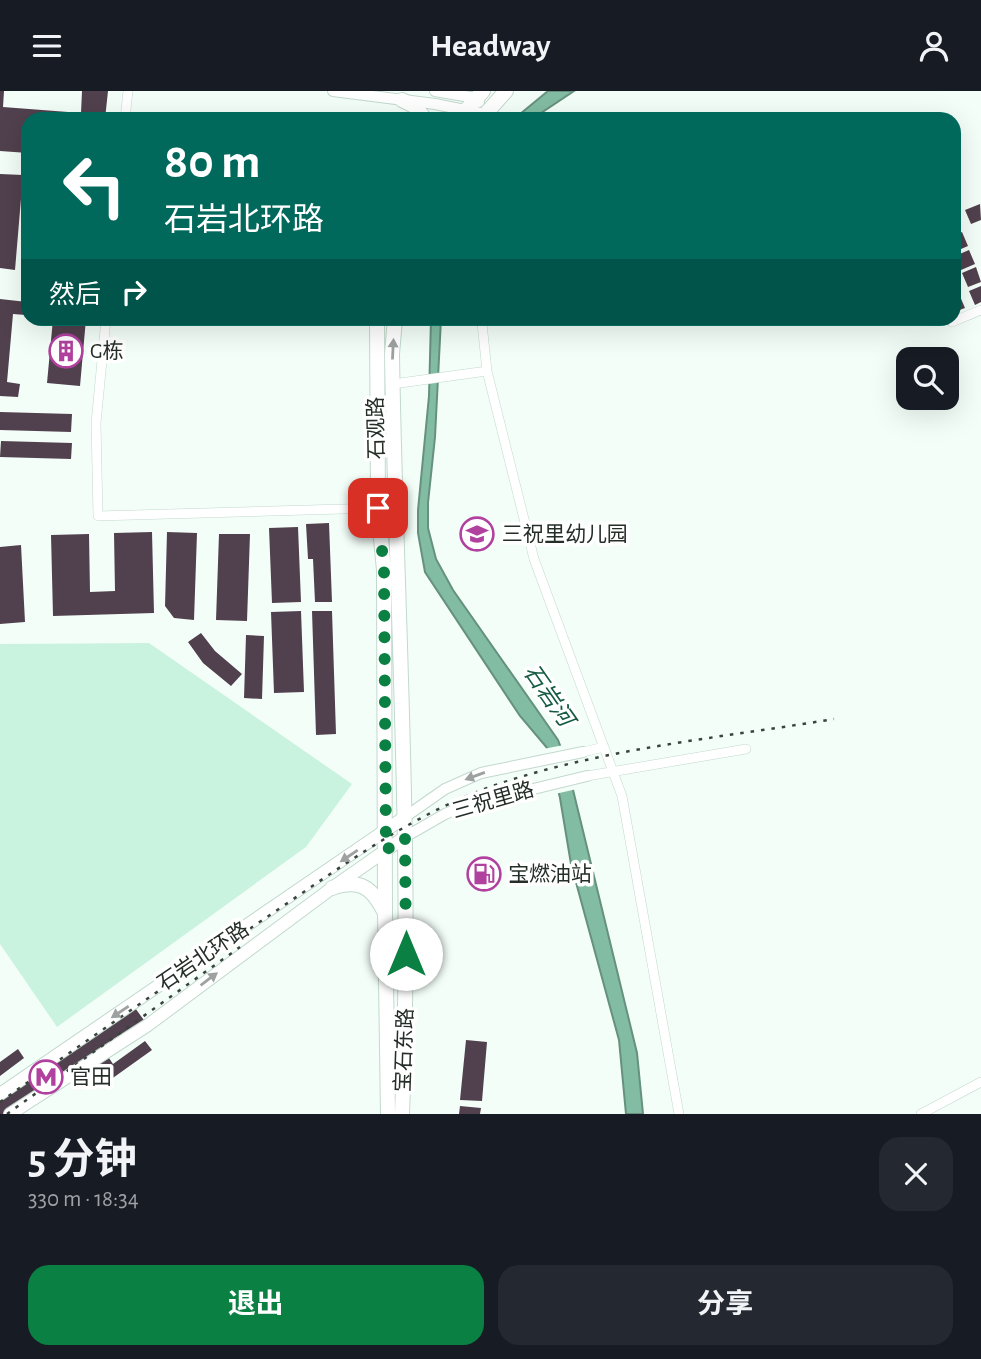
<!DOCTYPE html>
<html lang="zh">
<head>
<meta charset="utf-8">
<style>
	:root { --surface:#171b24; --page:#242831; --text:#f1f3f6; --muted:#9ea1a6; --accent:#0b8043 }
	body { margin:0; font-family:"Alegreya Sans","Noto Sans SC",sans-serif; background:var(--page); color:var(--text); height:100vh; display:flex; flex-direction:column; font-size:26px; white-space:nowrap }
	* { box-sizing:border-box; margin:0 }
	p { font-size:23px; color:var(--muted) }
	.icon { flex:none; width:38px; height:38px; fill:none; stroke:currentColor; stroke-width:2; stroke-linecap:round; stroke-linejoin:round }
	.map { position:relative; height:1023px; overflow:hidden }
	.details { display:flex; flex-direction:column; background:var(--surface); flex:1 }
	.details>* { flex:none }
	.hud { position:absolute; left:21px; top:21px; width:940px; height:214px; border-radius:21px; box-shadow:0 7px 28px #0002; background:#00695c; color:#fff; overflow:hidden }
	.buttons { position:absolute; left:896px; top:256px; display:grid; gap:14px }
	.buttons a { display:grid; place-items:center; width:63px; height:63px; border-radius:14px; background:var(--surface); box-shadow:0 7px 28px #0002; font-size:35px }
	.pin { position:absolute; display:grid; place-items:center; width:60px; height:60px; color:#fff; margin:-30px; border-radius:14px; box-shadow:0 4px 10px #0006 }
	.me { position:absolute; width:77px; margin:-38px; rotate:0deg; stroke-linejoin:round; filter:drop-shadow(0 0 5px #0008) }
	.turn { display:flex; align-items:center; gap:24px; height:147px; padding:0 28px; font-size:32px }
	.turn .icon { width:91px; height:91px; stroke-width:2.5 }
	.turn b { display:block; font-size:49px; line-height:60px }
	.then { display:flex; align-items:center; height:66px; padding:0 28px; background:#0003; gap:14px; font-size:26px }
	.round { display:grid; place-items:center; flex:none; width:74px; height:74px; border-radius:21px; background:var(--page) }
	.overview { display:flex; align-items:center; justify-content:space-between; height:119px; padding:0 28px }
	h1 { font-size:42px; font-weight:700; line-height:52px }
	.action { display:flex; gap:14px; margin-top:auto; padding:14px 28px }
	.action a { flex:1; height:80px; border-radius:21px; background:var(--accent); color:#fff; font-size:28px; font-weight:700; line-height:80px; text-align:center }
	.action a+a { background:var(--page); color:var(--text) }
	header { display:flex; justify-content:space-between; align-items:center; height:91px; padding:0 28px; background:var(--surface); font-size:32px; font-weight:700 }
	.map>svg:first-child { display:block }
</style>
</head>
<body>
<header><svg class="icon" aria-label="menu" viewBox="0 0 24 24"><path d="M4 6h16M4 12h16M4 18h16"/></svg>Headway<svg class="icon" aria-label="person" viewBox="0 0 24 24"><circle cx="12" cy="8" r="4"/><path d="M4 21q1-7 8-7t8 7"/></svg></header>
<div class="map">
<svg width="981" height="1023" viewBox="0 0 981 1023">
	<rect width="100%" height="100%" fill="#f4fef9"/>
	<path fill="#caf3df" d="M 149,552 L 352,693 L 306,756 L 57,936 L 0,853 L 0,553 Z"/>
	<path fill="#82bca2" stroke="#66917e" stroke-width="2" d="M 548,0 L 574,0 L 532,28 L 514,28 Z
		M 431,228 L 441,228 L 435,346 L 428,412 L 428,437 L 436,468 L 453,499 L 558,649 L 566,670 L 637,962 L 643,1023 L 626,1023 L 619,949 L 571,773 L 560,707 L 548,658 L 520,625 L 425,481 L 418,442 L 418,419 L 429,305 Z"/>
	<path fill="#f4fef9" d="M 564,654 L 577,698 L 555,703 L 543,658 Z"/>
	<path fill="#51404d" d="M 0,0 L 4,0 L 3,16 L 81,22 L 82,0 L 108,0 L 105,28 L 28,28 L 28,62 L 0,60 Z
		M 0,83 L 23,84 L 15,179 L 0,177 Z
		M 980,113 L 981,129 L 971,133 L 965,119 Z
		M 962,141 L 968,155 L 954,161 L 954,144 Z
		M 969,159 L 975,173 L 961,179 L 955,165 Z
		M 976,176 L 981,191 L 968,196 L 962,182 Z
		M 981,195 L 981,211 L 975,214 L 969,200 Z
		M 959,203 L 965,217 L 954,221 L 954,205 Z
		M 0,208 L 27,211 L 26,224 L 13,223 L 7,291 L 20,293 L 18,306 L 0,305 Z
		M 53,228 L 86,228 L 80,295 L 47,292 Z
		M 0,321 L 72,323 L 71,341 L 0,339 Z
		M 1,350 L 72,352 L 71,368 L 0,366 Z
		M 329,432 L 332,511 L 315,511 L 313,468 L 308,468 L 306,433 Z
		M 298,436 L 301,511 L 272,512 L 269,437 Z
		M 152,441 L 154,522 L 53,525 L 51,444 L 89,443 L 90,501 L 115,500 L 114,442 Z
		M 167,441 L 197,442 L 194,529 L 174,527 L 165,515 Z
		M 219,443 L 250,443 L 247,530 L 216,529 Z
		M 21,454 L 25,531 L 0,533 L 0,456 Z
		M 301,520 L 304,601 L 274,602 L 271,521 Z
		M 312,520 L 332,520 L 336,643 L 316,644 Z
		M 201,542 L 215,560 L 242,583 L 231,595 L 203,572 L 188,551 Z
		M 246,544 L 264,545 L 262,608 L 244,607 Z
		M 130,910 L 146,932 L 105,961 L 113,973 L 145,950 L 152,959 L 110,989 L 95,968 L 18,1023 L 0,1023 L 0,998 Z
		M 466,949 L 487,951 L 482,1010 L 460,1009 Z
		M 18,958 L 24,967 L 0,985 L 0,971 Z
		M 460,1015 L 481,1017 L 480,1023 L 459,1023 Z"/>
	<g fill="none" stroke-linecap="round" stroke-linejoin="round">
		<defs>
			<path id="minor" d="M 125,28 L 128,0
				M 106,228 L 96,332 L 98,425 L 378,417
				M 952,231 L 981,219
				M 482,232 L 487,280 L 534,468 L 622,705 L 679,1023
				M 393,293 L 487,280
				M 583,661 L 604,656
				M 587,685 L 746,658
				M 921,1023 L 981,991"/>
			<path id="tertiary" d="M 333,0 L 435,13 L 485,23
				M 435,0 L 476,7 L 479,11
				M 405,726 L 445,698 L 481,682 L 583,661
				M 405,746 L 445,723 L 467,714 L 587,685"/>
			<path id="secondary" d="M 0,1003 L 405,726
				M 10,1023 L 148,934 L 332,797 L 405,746"/>
			<path id="primary" d="M 402,9 L 416,16 L 425,28
				M 458,28 L 483,0
				M 481,28 L 506,0
				M 377,228 L 378,417 L 384,479 L 385,822 L 388,1023
				M 395,228 L 392,263 C 396,517 413,770 402,1023
				M 332,797 C 359,788 371,795 384,820"/>
		</defs>
		<use href="#minor" stroke="#c2d9cd" stroke-width="10"/>
		<use href="#tertiary" stroke="#c2d9cd" stroke-width="12"/>
		<use href="#secondary" stroke="#c2d9cd" stroke-width="14"/>
		<use href="#primary" stroke="#c2d9cd" stroke-width="16"/>
		<use href="#minor" stroke="#fff" stroke-width="9"/>
		<use href="#tertiary" stroke="#fff" stroke-width="10"/>
		<use href="#secondary" stroke="#fff" stroke-width="12"/>
		<use href="#primary" stroke="#fff" stroke-width="14"/>
		<path stroke="#3a433e" stroke-width="2.5" stroke-dasharray="3.5 7" stroke-linecap="butt" d="M 0,1011 C 90,947 181,884 273,822 C 342,775 409,726 487,697 C 595,658 720,647 834,628
			M 7,1023 L 240,856"/>
	</g>
	<defs><path id="oneway-solid" d="M-6-.8H1V-3.2L6.5 0L1 3.2V.8H-6Z" transform="scale(1.75)"/></defs>
	<g fill="#9da19f">
		<use href="#oneway-solid" transform="translate(393 258) rotate(-87)"/>
		<use href="#oneway-solid" transform="translate(475 685) rotate(160)"/>
		<use href="#oneway-solid" transform="translate(349 765) rotate(146)"/>
		<use href="#oneway-solid" transform="translate(209 888) rotate(-37)"/>
		<use href="#oneway-solid" transform="translate(120 921) rotate(146)"/>
	</g>
	<g fill="none" stroke-linecap="round" stroke-linejoin="round">
		<path stroke="#0b8043" stroke-width="12" stroke-dasharray="0 21.6" d="M 378,417 L 384,480 L 386,759 L 405,746 L 406,863"/>
	</g>
	<defs>
		<symbol id="building-ring" viewBox="-11 -11 22 22"><circle r="9.5" fill="#fff" stroke="#b0419e" stroke-width="1.5"/><path d="M-4-6H4V6H1V3H-1V6H-4ZM-2.5-4.3h1.7v1.8h-1.7ZM.8-4.3h1.7v1.8H.8ZM-2.5-1h1.7V.8h-1.7ZM.8-1h1.7V.8H.8Z" fill="#b0419e"/></symbol>
		<symbol id="school-ring" viewBox="-11 -11 22 22"><circle r="9.5" fill="#fff" stroke="#b0419e" stroke-width="1.5"/><path d="M0-5L7-2L0 1L-7-2ZM-4 1L0 2.5L4 1V4Q0 6-4 4Z" fill="#b0419e"/></symbol>
		<symbol id="fuel-ring" viewBox="-11 -11 22 22"><circle r="9.5" fill="#fff" stroke="#b0419e" stroke-width="1.5"/><path d="M-5.5-6h7V0h2V4h1.3V-2.5L3-4.5l.8-.8L6-3V5H2.5V1h-1V6h-7ZM-4.2-4.7v3.2H.2V-4.7Z" fill="#b0419e"/></symbol>
		<symbol id="metro-ring" viewBox="-11 -11 22 22"><circle r="9.5" fill="#fff" stroke="#b0419e" stroke-width="1.5"/><path d="M-5.5 5V-5H-3L0 0L3-5H5.5V5H3V-.5L0 4L-3-.5V5Z" fill="#b0419e"/></symbol>
	</defs>
	<g fill-rule="evenodd">
		<use href="#building-ring" x="47" y="241" width="38" height="38"/>
		<use href="#school-ring" x="458" y="424" width="38" height="38"/>
		<use href="#fuel-ring" x="465" y="764" width="38" height="38"/>
		<use href="#metro-ring" x="27" y="967" width="38" height="38"/>
	</g>
	<g text-anchor="middle" stroke-width="7" stroke-linejoin="round" paint-order="stroke">
		<g font-size="21" fill="#252e29" stroke="#fff" text-anchor="start">
			<text x="90" y="267">G栋</text>
			<text x="502" y="450">三祝里幼儿园</text>
			<text x="508" y="790">宝燃油站</text>
			<text x="70" y="993">官田</text>
		</g>
		<g font-size="21" fill="#252e29" stroke="#fff">
			<text transform="translate(376 337) rotate(-91)" y="7">石观路</text>
			<text transform="translate(493 709) rotate(-16)" y="7">三祝里路</text>
			<text transform="translate(203 865) rotate(-34)" y="7">石岩北环路</text>
			<text transform="translate(404 959) rotate(-88)" y="7">宝石东路</text>
		</g>
		<g font-size="23" font-style="italic" fill="#155c43" stroke="#fff">
			<text transform="translate(549 604) rotate(55)" y="8">石岩河</text>
		</g>
	</g>
</svg>
<div class="buttons">
<a><svg class="icon" aria-label="search" viewBox="0 0 24 24"><circle cx="10" cy="10" r="6"/><path d="M15 15l6 6"/></svg></a>
</div>
<div class="pin" style="left:378px;top:417px;background:#d93025"><svg class="icon" aria-label="arrive" viewBox="0 0 24 24"><path d="M6 21V4h12l-3 4 3 4H6"/></svg></div>
<svg class="me" style="left:406px;top:863px" viewBox="-20 -20 40 40"><circle r="19" fill="#fff"/><path d="M0-13L10 11 0 6-10 11z" fill="#0b8043"/></svg>
<div class="hud">
<div class="turn"><svg class="icon" aria-label="left" viewBox="0 0 24 24"><path d="M17 20v-9H6M10 6l-5 5 5 5"/></svg><div><b>80 m</b>石岩北环路</div></div>
<div class="then">然后<svg class="icon" aria-label="right" viewBox="0 0 24 24"><path d="M7 20v-9h11M14 6l5 5-5 5"/></svg></div>
</div>
</div>
<section class="details">
<div class="overview"><div><h1>5 分钟</h1><p>330 m · 18:34</p></div><a class="round"><svg class="icon" aria-label="close" viewBox="0 0 24 24"><path d="M6 6l12 12M18 6L6 18"/></svg></a></div>
<div class="action"><a>退出</a><a>分享</a></div>
</section>
</body>
</html>
